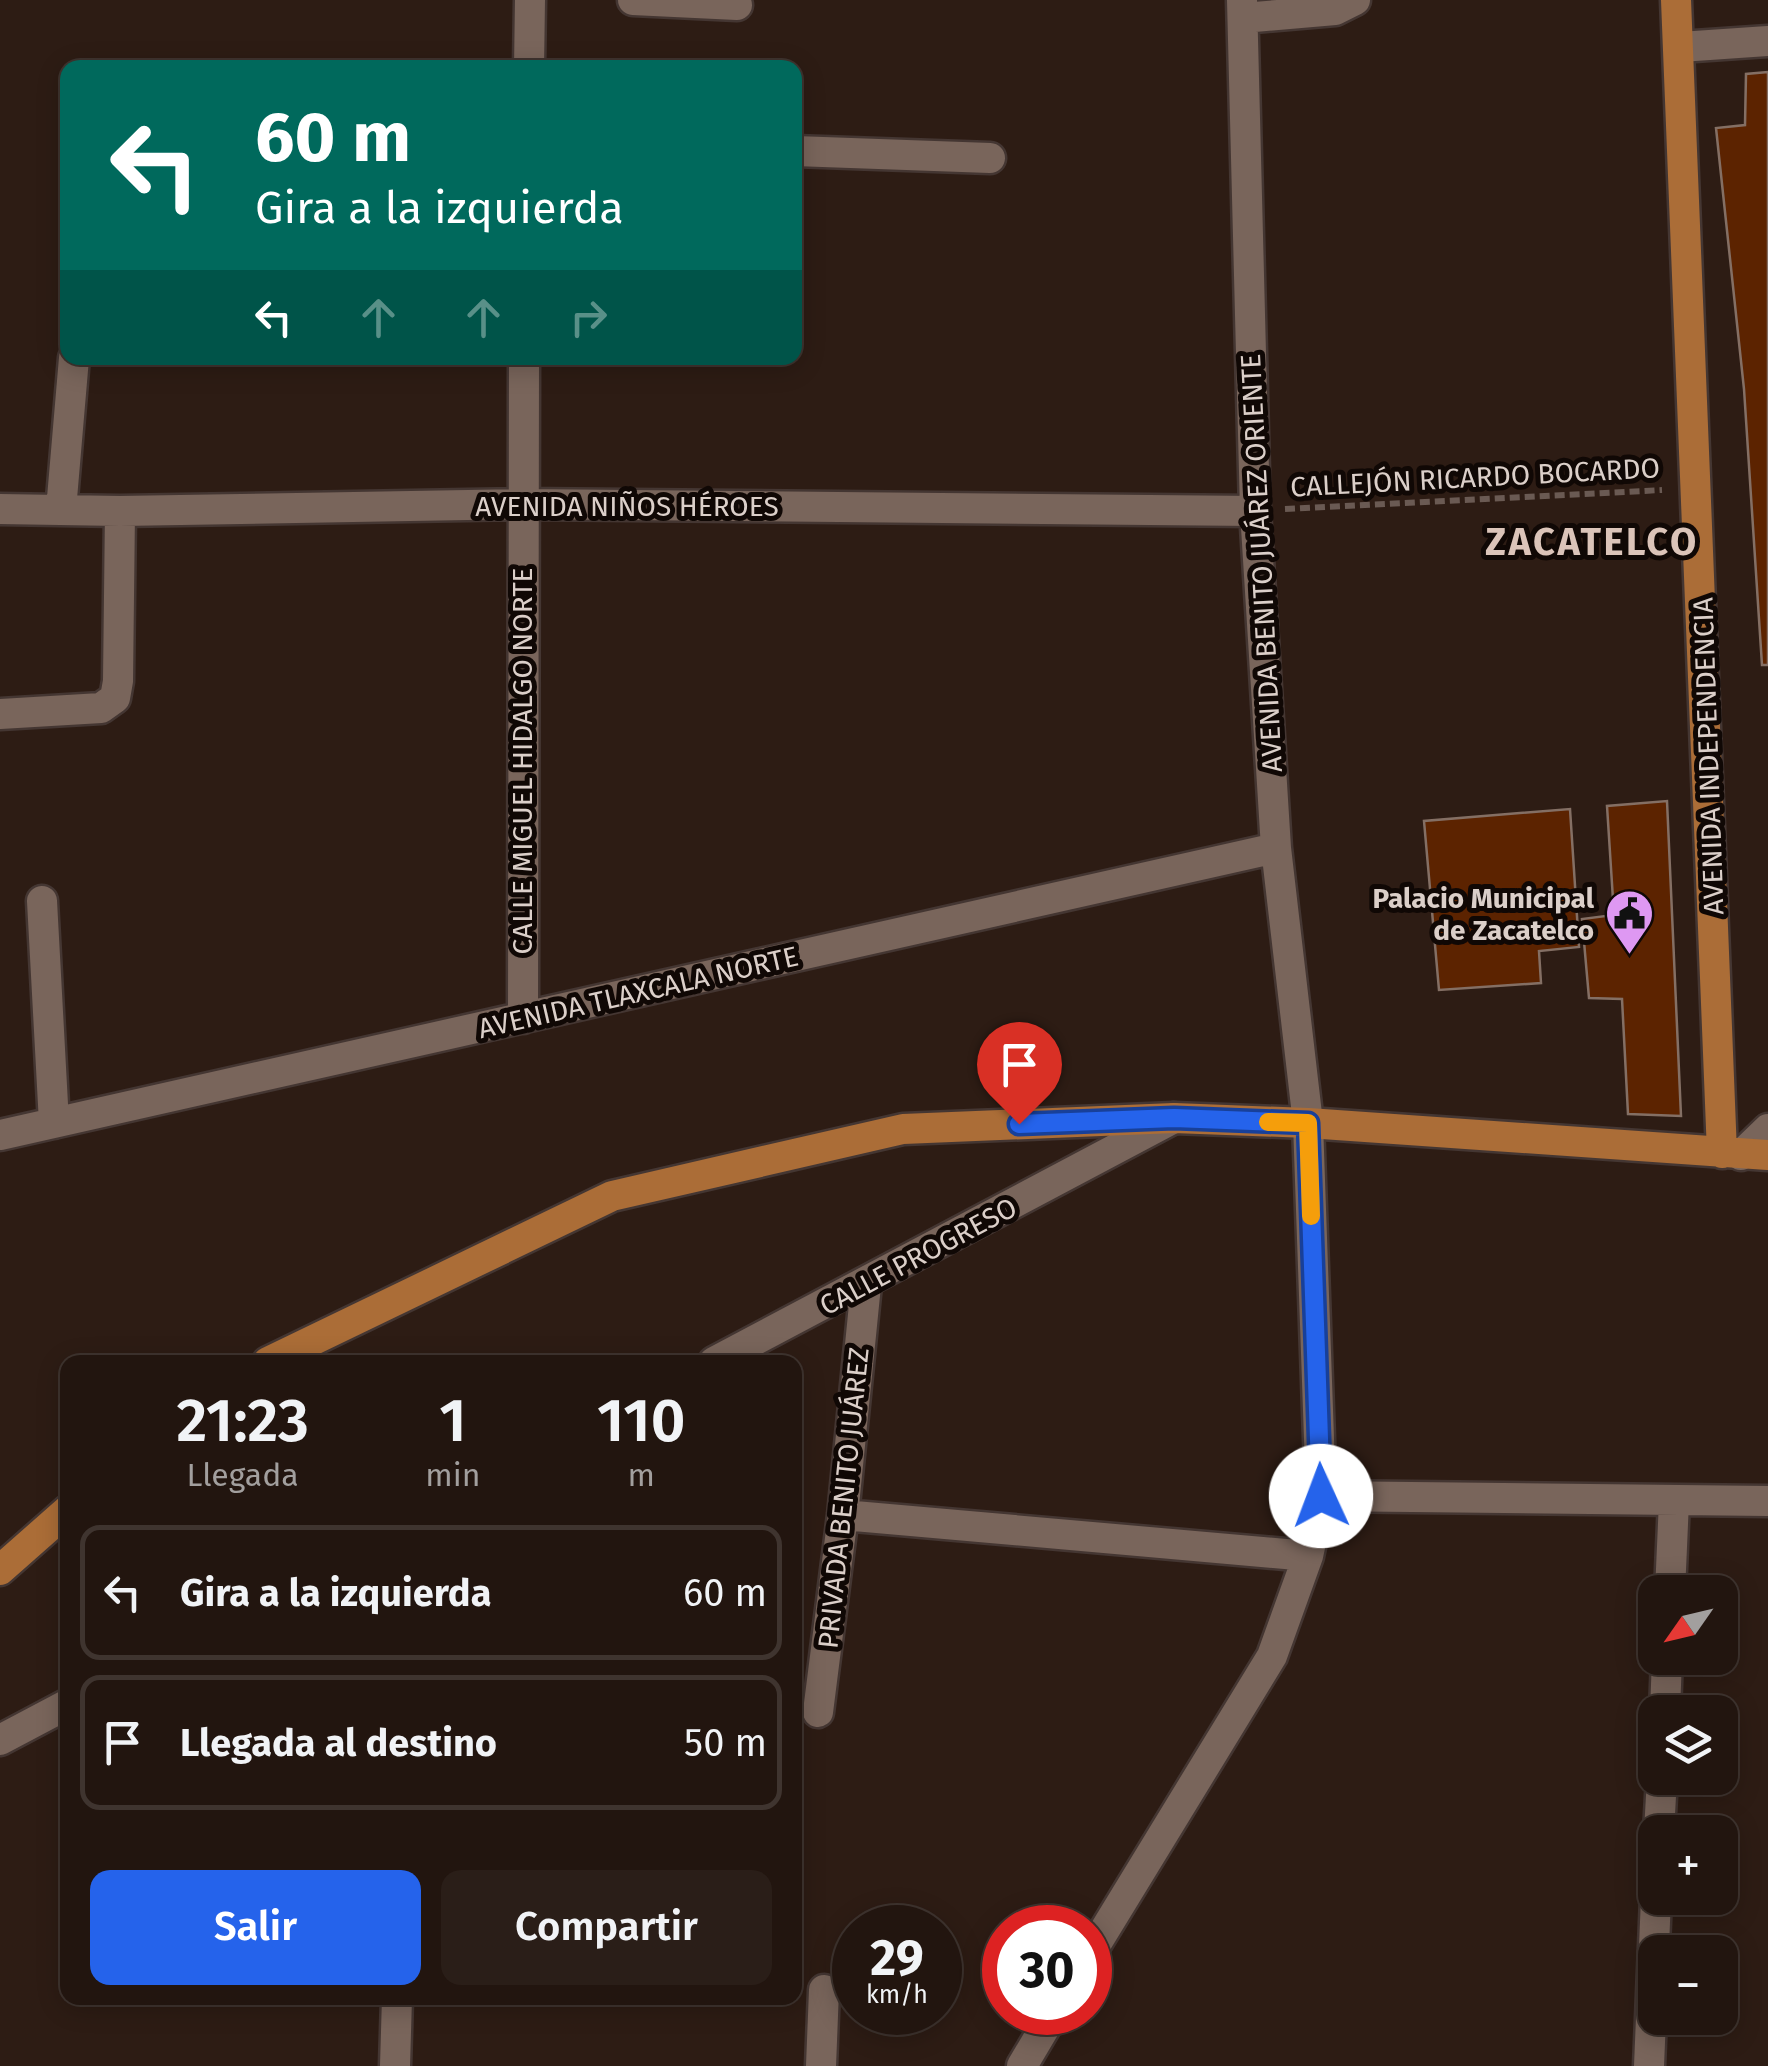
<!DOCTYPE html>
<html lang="es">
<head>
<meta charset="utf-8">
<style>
	:root { --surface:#22150f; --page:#2a1e18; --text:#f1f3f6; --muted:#a29f9e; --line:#3f342f; --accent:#2563eb }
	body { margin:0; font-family:"Fira Sans",sans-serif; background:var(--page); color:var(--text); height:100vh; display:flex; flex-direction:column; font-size:38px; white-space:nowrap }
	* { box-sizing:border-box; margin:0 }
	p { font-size:32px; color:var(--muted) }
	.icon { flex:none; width:55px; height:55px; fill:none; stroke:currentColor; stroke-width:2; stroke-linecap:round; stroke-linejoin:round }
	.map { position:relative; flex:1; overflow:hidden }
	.drawer { position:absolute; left:60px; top:1355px; width:742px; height:650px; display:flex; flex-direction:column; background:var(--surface); border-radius:20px; box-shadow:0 5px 25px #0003,0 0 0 2px var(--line) }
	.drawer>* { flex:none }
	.hud { position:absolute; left:60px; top:60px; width:742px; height:305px; border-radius:20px; box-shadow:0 5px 25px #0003,0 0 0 2px var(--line); background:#00695c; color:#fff; overflow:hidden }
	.needle { width:65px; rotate:236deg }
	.controls { position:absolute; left:1638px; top:1575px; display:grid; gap:20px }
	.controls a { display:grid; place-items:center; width:100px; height:100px; border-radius:20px; background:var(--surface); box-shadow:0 5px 25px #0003,0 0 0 2px var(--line); font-size:50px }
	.speed { position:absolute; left:832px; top:1905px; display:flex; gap:20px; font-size:50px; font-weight:700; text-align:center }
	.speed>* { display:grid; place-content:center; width:130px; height:130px; border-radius:50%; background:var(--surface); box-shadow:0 5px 25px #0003,0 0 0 2px var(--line); line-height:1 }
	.speed small { font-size:25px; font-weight:400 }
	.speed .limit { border:15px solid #d22; background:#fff; color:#111 }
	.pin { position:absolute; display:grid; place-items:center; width:85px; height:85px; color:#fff; margin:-102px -42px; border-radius:50% 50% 50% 0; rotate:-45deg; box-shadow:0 0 10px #0007 }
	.pin .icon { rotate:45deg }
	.me { position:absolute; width:110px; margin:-55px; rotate:358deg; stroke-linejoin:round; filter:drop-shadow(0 0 8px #0008) }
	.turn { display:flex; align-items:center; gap:35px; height:210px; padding:0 30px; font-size:45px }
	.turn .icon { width:130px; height:130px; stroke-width:2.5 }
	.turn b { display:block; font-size:70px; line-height:85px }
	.lanes { display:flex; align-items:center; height:95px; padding:0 30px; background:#0003; justify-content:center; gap:50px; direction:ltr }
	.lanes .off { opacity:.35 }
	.eta { display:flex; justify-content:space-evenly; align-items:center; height:170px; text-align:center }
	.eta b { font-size:60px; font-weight:600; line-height:70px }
	.action { display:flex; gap:20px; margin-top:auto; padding:20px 30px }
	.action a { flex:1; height:115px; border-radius:20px; background:var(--accent); color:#fff; font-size:40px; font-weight:600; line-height:115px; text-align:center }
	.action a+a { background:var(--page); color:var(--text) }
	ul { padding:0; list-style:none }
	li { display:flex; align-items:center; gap:30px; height:135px; margin:0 20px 15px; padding:0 10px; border:5px solid var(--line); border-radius:20px }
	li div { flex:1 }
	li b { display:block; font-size:38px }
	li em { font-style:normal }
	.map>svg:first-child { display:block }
</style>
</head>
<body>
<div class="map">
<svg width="1768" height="2066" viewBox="0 0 1768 2066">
	<rect width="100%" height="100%" fill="#2d1c14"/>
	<path fill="#5c2300" stroke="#846f64" stroke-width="2.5" d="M 1768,72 L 1768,665 L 1762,665 L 1744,389 L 1716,128 L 1745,125 L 1746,74 Z
		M 1667,801 L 1681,1116 L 1628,1114 L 1622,999 L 1589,998 L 1582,919 L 1614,915 L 1607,806 Z
		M 1570,809 L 1579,947 L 1539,951 L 1541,983 L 1439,990 L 1424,821 Z"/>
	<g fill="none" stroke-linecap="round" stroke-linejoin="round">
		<defs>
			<path id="minor" d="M 633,0 L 737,5
				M 1243,18 L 1335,10 L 1355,0
				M 1680,47 L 1768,41
				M 529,68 L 530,0
				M 795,151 L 990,158
				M 0,509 L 120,511 L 522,504 L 1255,511
				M 61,510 L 74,358
				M 0,714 L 101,708 L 115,698 L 118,681 L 120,511
				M 42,901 L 54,1123
				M 523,1018 L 524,358
				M 0,1135 L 1276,848
				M 1741,1155 L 1768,1129
				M 714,1362 L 1174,1118
				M 1321,1496 L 1768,1501
				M 843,1515 L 1308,1556
				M 1670,1592 L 1674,1501
				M 818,1712 L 843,1515 L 866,1285
				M 1665,1712 L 1667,1658
				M 0,1740 L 68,1704
				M 1659,1832 L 1662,1778
				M 1090,1954 L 1272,1656 L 1308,1556 L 1321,1496 L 1308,1123 L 1276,848 L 1255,511 L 1242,0
				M 395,2066 L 397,1998
				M 821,2066 L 824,1990
				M 1022,2066 L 1054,2012
				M 1649,2066 L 1656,1898"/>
			<path id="major" d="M 1676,0 L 1722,1153
				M 268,1362 L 612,1196 L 903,1129 L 1174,1118 L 1308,1123 L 1768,1155
				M 0,1570 L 68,1510"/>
		</defs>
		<use href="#minor" stroke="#443632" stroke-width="35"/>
		<use href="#major" stroke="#443632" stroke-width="35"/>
		<path stroke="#6a5a53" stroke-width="6" stroke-dasharray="10 5" stroke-linecap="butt" d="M 1285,509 L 1662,490"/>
		<use href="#minor" stroke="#79655b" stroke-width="30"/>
		<use href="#major" stroke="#ab6d37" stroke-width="30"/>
	</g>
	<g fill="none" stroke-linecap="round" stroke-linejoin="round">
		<defs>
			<path id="route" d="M 1019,1124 L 1174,1118 L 1308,1123 L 1321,1496"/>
		</defs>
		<use href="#route" stroke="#184099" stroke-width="25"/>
		<use href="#route" stroke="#2563eb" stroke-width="18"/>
		<path stroke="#f59e0b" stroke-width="18" d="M 1268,1122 L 1308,1123 L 1311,1216"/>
	</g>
	<defs>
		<symbol id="civic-pin" viewBox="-11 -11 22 30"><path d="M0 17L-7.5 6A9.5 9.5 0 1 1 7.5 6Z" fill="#de98f2" stroke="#100805"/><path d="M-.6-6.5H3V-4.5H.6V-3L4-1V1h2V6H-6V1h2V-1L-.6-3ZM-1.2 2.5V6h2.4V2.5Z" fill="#111"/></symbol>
	</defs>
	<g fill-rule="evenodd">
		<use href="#civic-pin" x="1602" y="886" width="55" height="75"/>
	</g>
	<g text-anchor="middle" stroke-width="10" stroke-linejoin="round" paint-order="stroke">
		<g font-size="28" fill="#dbcfc9" stroke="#100805">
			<text transform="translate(1475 477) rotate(-3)" y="10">CALLEJÓN RICARDO BOCARDO</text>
			<text x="627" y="516">AVENIDA NIÑOS HÉROES</text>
			<text transform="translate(1261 563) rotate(-93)" y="10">AVENIDA BENITO JUÁREZ ORIENTE</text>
			<text transform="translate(1708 756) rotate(-92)" y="10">AVENIDA INDEPENDENCIA</text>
			<text transform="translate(522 761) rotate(-90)" y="10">CALLE MIGUEL HIDALGO NORTE</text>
			<text transform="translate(638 992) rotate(-13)" y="10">AVENIDA TLAXCALA NORTE</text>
			<text transform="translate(918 1256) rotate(-28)" y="10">CALLE PROGRESO</text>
			<text transform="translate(843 1498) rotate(-84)" y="10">PRIVADA BENITO JUÁREZ</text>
		</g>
		<g font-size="28" font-weight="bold" fill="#dbcfc9" stroke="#100805" text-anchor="end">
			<text x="1594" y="908">Palacio Municipal<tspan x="1594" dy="32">de Zacatelco</tspan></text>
		</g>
		<g font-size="38" font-weight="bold" letter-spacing="2.5" fill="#dbc4b9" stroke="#100805">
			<text x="1592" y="555">ZACATELCO</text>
		</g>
	</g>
</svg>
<div class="controls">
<a><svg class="needle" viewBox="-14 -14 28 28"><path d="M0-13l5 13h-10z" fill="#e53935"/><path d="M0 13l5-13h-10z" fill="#a29f9e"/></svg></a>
<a><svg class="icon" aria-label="layers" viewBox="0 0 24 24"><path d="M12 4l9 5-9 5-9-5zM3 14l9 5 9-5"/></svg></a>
<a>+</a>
<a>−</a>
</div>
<div class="speed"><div>29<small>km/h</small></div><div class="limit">30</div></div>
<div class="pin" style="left:1019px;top:1124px;background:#d93025"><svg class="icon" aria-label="arrive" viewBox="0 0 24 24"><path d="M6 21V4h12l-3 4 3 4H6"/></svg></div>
<svg class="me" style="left:1321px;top:1496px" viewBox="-20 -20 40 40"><circle r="19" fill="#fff"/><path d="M0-13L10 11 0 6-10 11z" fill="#2563eb"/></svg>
<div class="hud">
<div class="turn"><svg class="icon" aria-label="left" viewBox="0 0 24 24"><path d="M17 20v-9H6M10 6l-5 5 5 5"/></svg><div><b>60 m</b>Gira a la izquierda</div></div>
<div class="lanes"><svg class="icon" aria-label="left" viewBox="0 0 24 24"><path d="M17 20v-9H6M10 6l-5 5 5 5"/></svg><svg class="icon off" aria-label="ahead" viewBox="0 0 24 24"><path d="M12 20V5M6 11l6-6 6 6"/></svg><svg class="icon off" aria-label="ahead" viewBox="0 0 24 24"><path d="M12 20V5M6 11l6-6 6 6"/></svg><svg class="icon off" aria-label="right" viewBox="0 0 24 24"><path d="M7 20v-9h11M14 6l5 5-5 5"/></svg></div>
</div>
<section class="drawer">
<div class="eta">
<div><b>21:23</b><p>Llegada</p></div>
<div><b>1</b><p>min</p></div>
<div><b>110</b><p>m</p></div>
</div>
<ul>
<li><svg class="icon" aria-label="left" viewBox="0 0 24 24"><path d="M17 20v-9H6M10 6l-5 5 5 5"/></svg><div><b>Gira a la izquierda</b></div><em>60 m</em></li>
<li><svg class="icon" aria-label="arrive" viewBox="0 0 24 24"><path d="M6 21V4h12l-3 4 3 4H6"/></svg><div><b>Llegada al destino</b></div><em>50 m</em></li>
</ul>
<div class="action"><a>Salir</a><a>Compartir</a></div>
</section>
</div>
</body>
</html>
